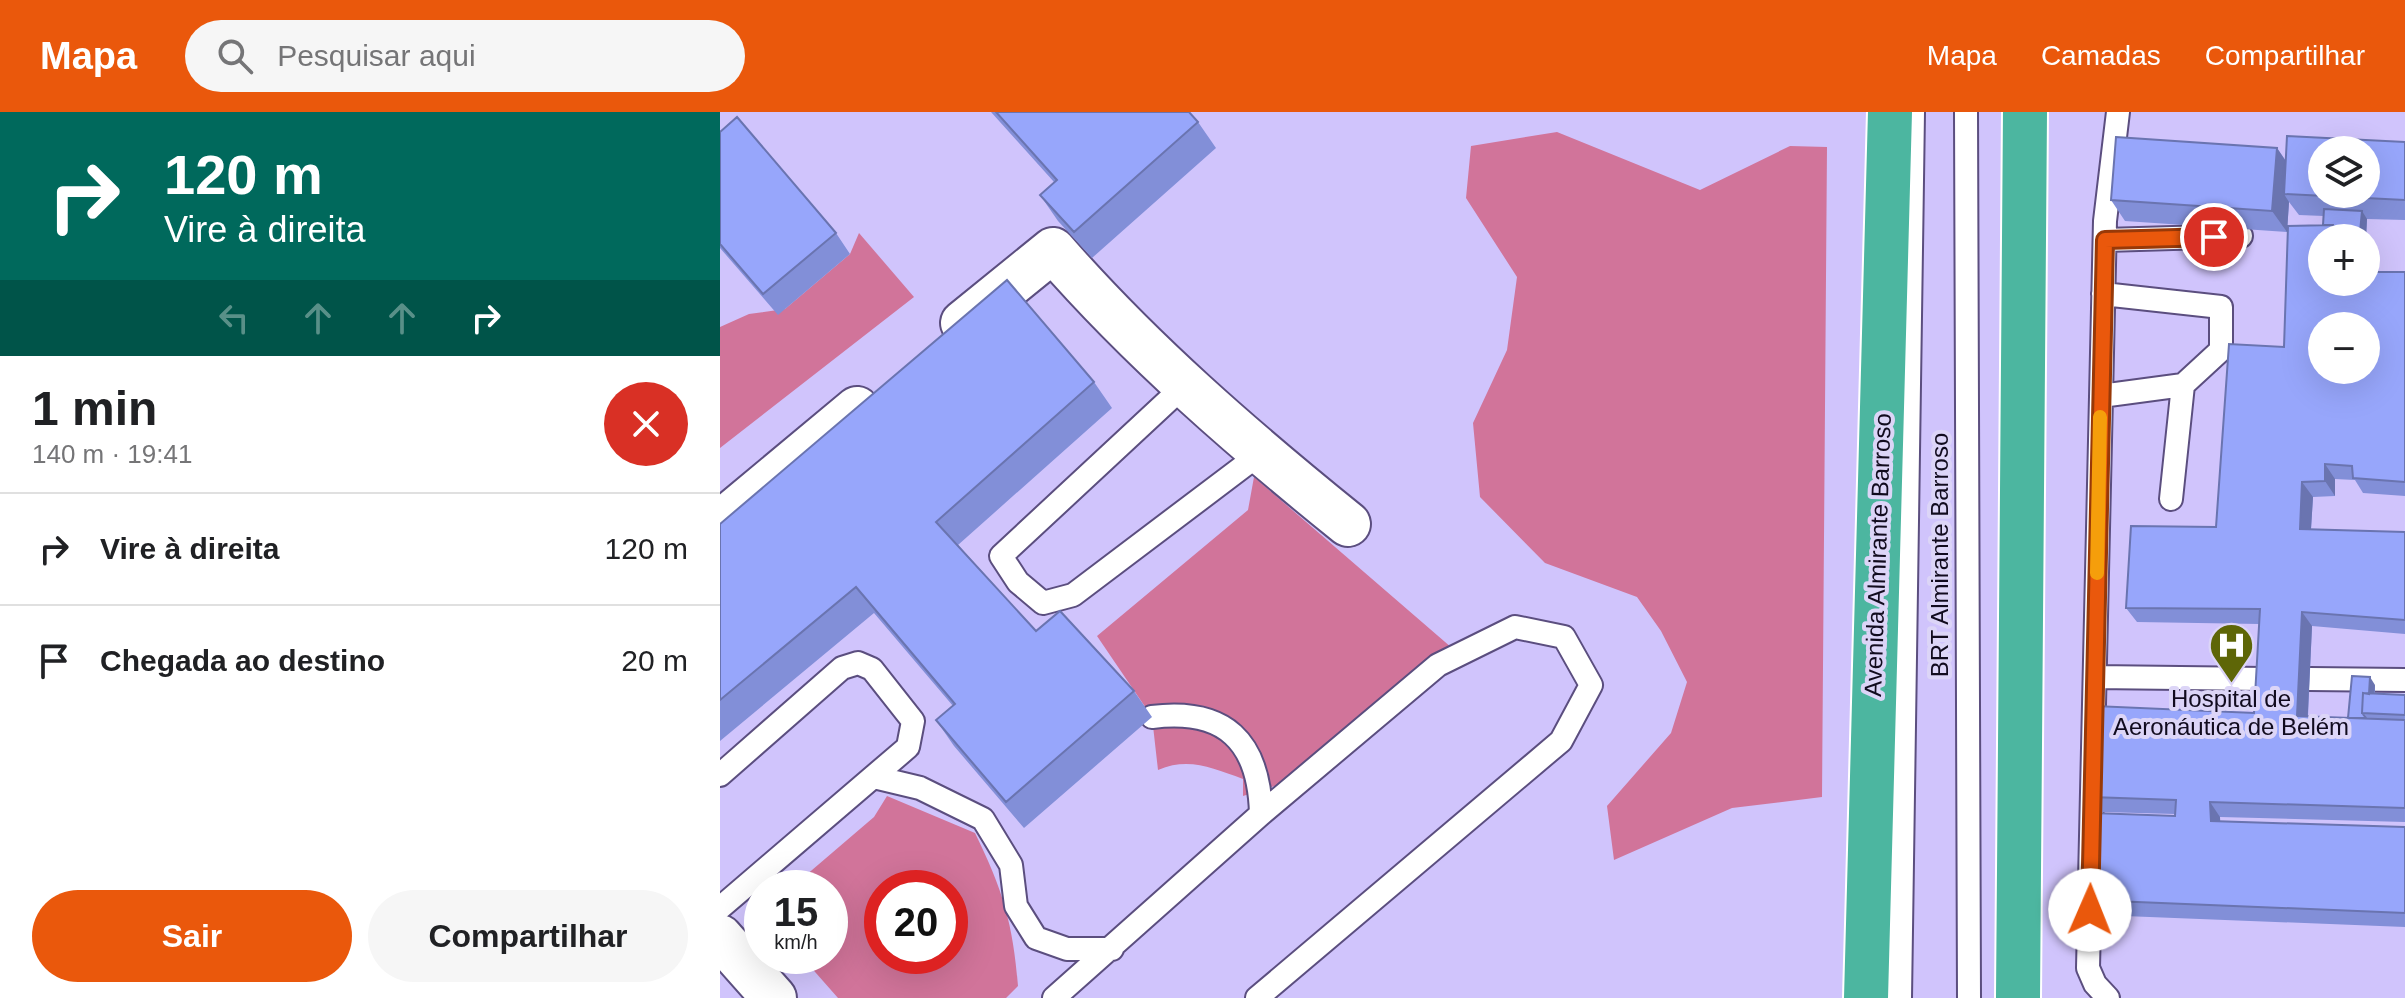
<!DOCTYPE html>
<html lang="pt">
<head>
<meta charset="utf-8">
<style>
	:root { --surface:#fff; --page:#f6f6f6; --text:#202124; --muted:#757577; --line:#e0e0e0; --accent:#ea580c }
	body { margin:0; font-family:Arial,sans-serif; background:var(--page); color:var(--text); height:100vh; display:flex; flex-direction:column; font-size:30px; white-space:nowrap }
	* { box-sizing:border-box; margin:0 }
	p { font-size:26px; color:var(--muted) }
	.icon { flex:none; width:44px; height:44px; fill:none; stroke:currentColor; stroke-width:2; stroke-linecap:round; stroke-linejoin:round }
	.map { position:relative; flex:1; overflow:hidden }
	.side { display:flex; flex-direction:column; background:var(--surface); width:720px }
	.side>* { flex:none }
	.banner { background:#00695c; color:#fff; overflow:hidden }
	.tools { position:absolute; left:1588px; top:24px; display:grid; gap:16px }
	.tools a { display:grid; place-items:center; width:72px; height:72px; border-radius:50%; background:var(--surface); box-shadow:0 8px 32px #0002; font-size:40px }
	.speed { position:absolute; left:24px; top:758px; display:flex; gap:16px; font-size:40px; font-weight:700; text-align:center }
	.speed>* { display:grid; place-content:center; width:104px; height:104px; border-radius:50%; background:var(--surface); box-shadow:0 8px 32px #0002; line-height:1 }
	.speed small { font-size:20px; font-weight:400 }
	.speed .limit { border:12px solid #d22; background:#fff; color:#111 }
	.pin { position:absolute; display:grid; place-items:center; width:68px; height:68px; color:#fff; margin:-34px; border:4px solid #fff; border-radius:50%; box-shadow:0 2px 8px #0007 }
	.me { position:absolute; width:88px; margin:-44px; rotate:1deg; stroke-linejoin:round; filter:drop-shadow(0 0 6px #0008) }
	.turn { display:flex; align-items:center; gap:28px; height:168px; padding:0 32px; font-size:36px }
	.turn .icon { width:104px; height:104px; stroke-width:2.5 }
	.turn b { display:block; font-size:56px; line-height:68px }
	.lanes { display:flex; align-items:center; height:76px; padding:0 32px; background:#0003; justify-content:center; gap:40px; direction:ltr }
	.lanes .off { opacity:.35 }
	.round { display:grid; place-items:center; flex:none; width:84px; height:84px; border-radius:42px; background:var(--page) }
	.headline { display:flex; align-items:center; justify-content:space-between; height:136px; padding:0 32px }
	h1 { font-size:48px; font-weight:800; line-height:60px }
	.cta { display:flex; gap:16px; margin-top:auto; padding:16px 32px }
	.cta a { flex:1; height:92px; border-radius:48px; background:var(--accent); color:#fff; font-size:32px; font-weight:800; line-height:92px; text-align:center }
	.cta a+a { background:var(--page); color:var(--text) }
	ul { padding:0; list-style:none }
	li { display:flex; align-items:center; gap:24px; height:112px; padding:0 32px; border-top:2px solid var(--line) }
	li div { flex:1 }
	li b { display:block; font-size:30px }
	li em { font-style:normal }
	header { display:flex; align-items:center; gap:48px; box-sizing:border-box; height:112px; padding:0 40px; background:var(--accent); color:#fff }
	header strong { font-size:38px }
	nav { display:flex; gap:44px; margin-inline-start:auto; font-size:28px }
	.search { width:560px; height:72px; background:var(--page); display:flex; align-items:center; gap:20px; box-sizing:border-box; padding:0 28px; border-radius:44px; color:var(--muted); font-size:30px }
	main { display:flex; flex:1; min-height:0 }
	.map>svg:first-child { display:block }
</style>
</head>
<body>
<header>
<strong>Mapa</strong>
<div class="search"><svg class="icon" aria-label="search" viewBox="0 0 24 24"><circle cx="10" cy="10" r="6"/><path d="M15 15l6 6"/></svg>Pesquisar aqui</div>
<nav><a>Mapa</a><a>Camadas</a><a>Compartilhar</a></nav>
</header>
<main>
<section class="side">
<div class="banner">
<div class="turn"><svg class="icon" aria-label="right" viewBox="0 0 24 24"><path d="M7 20v-9h11M14 6l5 5-5 5"/></svg><div><b>120 m</b>Vire à direita</div></div>
<div class="lanes"><svg class="icon off" aria-label="left" viewBox="0 0 24 24"><path d="M17 20v-9H6M10 6l-5 5 5 5"/></svg><svg class="icon off" aria-label="ahead" viewBox="0 0 24 24"><path d="M12 20V5M6 11l6-6 6 6"/></svg><svg class="icon off" aria-label="ahead" viewBox="0 0 24 24"><path d="M12 20V5M6 11l6-6 6 6"/></svg><svg class="icon" aria-label="right" viewBox="0 0 24 24"><path d="M7 20v-9h11M14 6l5 5-5 5"/></svg></div>
</div>
<div class="headline"><div><h1>1 min</h1><p>140 m · 19:41</p></div><a class="round" style="background:#d93025;color:#fff"><svg class="icon" aria-label="close" viewBox="0 0 24 24"><path d="M6 6l12 12M18 6L6 18"/></svg></a></div>
<ul>
<li><svg class="icon" aria-label="right" viewBox="0 0 24 24"><path d="M7 20v-9h11M14 6l5 5-5 5"/></svg><div><b>Vire à direita</b></div><em>120 m</em></li>
<li><svg class="icon" aria-label="arrive" viewBox="0 0 24 24"><path d="M6 21V4h12l-3 4 3 4H6"/></svg><div><b>Chegada ao destino</b></div><em>20 m</em></li>
</ul>
<div class="cta"><a>Sair</a><a>Compartilhar</a></div>
</section>
<div class="map">
<svg width="1685" height="886" viewBox="0 0 1685 886">
	<rect width="100%" height="100%" fill="#d0c4fc"/>
	<path fill="#d1749a" fill-rule="evenodd" d="M 837,20 L 980,78 L 1070,34 L 1107,35 L 1102,685 L 1012,696 L 894,748 L 887,694 L 951,621 L 967,570 L 941,519 L 917,485 L 825,451 L 760,385 L 753,311 L 787,238 L 797,165 L 746,86 L 751,34 Z
		M 139,121 L 194,185 L 0,336 L 0,215 L 29,202 L 65,197 L 130,142 Z
		M 534,365 L 732,536 L 707,548 L 558,673 L 523,684 L 523,667 C 492,656 469,645 438,658 L 432,605 L 377,524 L 528,398 Z
		M 167,684 L 255,721 C 283,778 293,812 298,874 L 286,886 L 118,886 L 81,844 L 110,844 L 110,776 L 71,776 L 154,705 ZM 162,776 L 230,776 L 230,844 L 162,844 Z"/>
	<g fill="none" stroke-linecap="round" stroke-linejoin="round">
		<defs>
			<path id="service" d="M 1246,0 L 1249,886
				M 1385,128 L 1521,124
				M 466,272 L 281,444 L 298,470 L 323,491 L 353,483 L 541,341
				M 1381,284 L 1463,273 L 1501,238 L 1501,195 L 1383,182
				M 1451,387 L 1463,273
				M 1375,565 L 1545,567
				M 1589,567 L 1685,568
				M 432,605 C 505,596 539,629 541,702
				M 0,663 L 122,556 L 138,551 L 152,557 L 193,609 L 188,635 L 0,796
				M 154,665 L 200,676 L 263,707 L 291,753 L 296,794 L 316,826 L 347,837 L 392,837
				M 334,886 L 541,702 L 718,553 L 795,515 L 844,525 L 871,573 L 841,629 L 537,886
				M 1180,886 L 1193,0
				M 1388,886 L 1375,872 L 1368,856 L 1385,109 L 1398,0"/>
			<path id="minor" d="M 243,211 L 333,138 C 421,239 524,328 628,412
				M 0,411 L 137,297
				M 0,825 L 54,886"/>
			<path id="trunk" d="M 1146,886 L 1170,0
				M 1298,886 L 1305,0"/>
		</defs>
		<use href="#service" stroke="#5b4e7f" stroke-width="26"/>
		<use href="#minor" stroke="#5b4e7f" stroke-width="48"/>
		<use href="#trunk" stroke="#fff" stroke-width="48"/>
		<use href="#service" stroke="#fff" stroke-width="22"/>
		<use href="#minor" stroke="#fff" stroke-width="44"/>
		<use href="#trunk" stroke="#4cb6a0" stroke-width="44"/>
	</g>
	<path fill="#828fd8" d="M 271,0 L 469,0 L 478,10 L 496,36 L 372,146 L 338,109 L 320,83 L 334,70 Z
		M 0,18 L 116,121 L 130,142 L 58,203 L 0,136 Z
		M 1685,30 L 1685,108 L 1647,107 L 1646,126 L 1602,126 L 1602,170 L 1685,160 L 1685,384 L 1643,381 L 1635,368 L 1615,367 L 1615,384 L 1593,385 L 1591,417 L 1685,420 L 1685,522 L 1592,514 L 1588,604 L 1628,606 L 1655,573 L 1655,582 L 1685,583 L 1685,710 L 1500,705 L 1500,709 L 1685,715 L 1685,815 L 1379,803 L 1369,788 L 1455,704 L 1455,702 L 1382,700 L 1371,685 L 1534,601 L 1539,512 L 1417,510 L 1406,496 L 1496,415 L 1564,235 L 1603,113 L 1604,104 L 1579,103 L 1569,90 L 1567,120 L 1405,109 L 1391,88 L 1557,36 L 1566,49 Z
		M 374,270 L 392,296 L 238,433 L 316,519 L 414,579 L 432,605 L 304,716 L 234,634 L 216,608 L 233,594 L 154,501 L 0,629 L 0,412 Z"/>
	<path fill="#6a74b0" d="M 1557,36 L 1571,57 L 1564,82 L 1569,90 L 1567,120 L 1552,99 Z
		M 1642,99 L 1647,107 L 1646,126 L 1644,126 L 1640,120 Z
		M 1613,113 L 1622,126 L 1613,126 Z
		M 1605,352 L 1615,367 L 1615,384 L 1605,369 Z
		M 1582,370 L 1593,385 L 1590,432 L 1580,417 Z
		M 1582,500 L 1592,514 L 1587,619 L 1577,604 Z
		M 1650,565 L 1655,573 L 1653,601 L 1648,601 Z
		M 1490,690 L 1500,705 L 1501,724 L 1491,709 Z"/>
	<path fill="#97a6fb" stroke="#6a74b0" stroke-width="2" fill-rule="evenodd" d="M 276,0 L 469,0 L 478,10 L 354,120 L 320,83 L 337,68 Z
		M 17,5 L 116,121 L 43,182 L 0,132 L 0,20 Z
		M 1567,24 L 1685,30 L 1685,88 L 1564,82 ZM 1602,38 L 1646,38 L 1646,82 L 1602,82 Z
		M 1396,25 L 1557,36 L 1552,99 L 1391,88 Z
		M 1604,97 L 1642,99 L 1640,120 L 1617,119 L 1613,113 L 1603,113 Z
		M 1613,113 L 1613,126 L 1602,126 L 1602,170 L 1646,170 L 1646,160 L 1685,160 L 1685,370 L 1633,366 L 1632,354 L 1605,352 L 1605,369 L 1582,370 L 1580,417 L 1685,420 L 1685,508 L 1582,500 L 1577,604 L 1685,608 L 1685,696 L 1490,690 L 1491,709 L 1685,715 L 1685,801 L 1369,788 L 1373,701 L 1455,704 L 1456,688 L 1371,685 L 1375,594 L 1534,601 L 1540,497 L 1406,496 L 1411,414 L 1496,415 L 1509,232 L 1564,235 L 1568,114 ZM 1602,214 L 1646,214 L 1646,258 L 1602,258 Z
		M 287,168 L 374,270 L 216,410 L 316,519 L 340,499 L 414,579 L 286,690 L 216,608 L 235,592 L 136,475 L 0,588 L 0,412 Z
		M 1632,564 L 1650,565 L 1649,582 L 1643,581 L 1642,601 L 1646,606 L 1628,606 Z
		M 1643,581 L 1685,583 L 1685,603 L 1642,601 Z"/>
	<g fill="none" stroke-linecap="round" stroke-linejoin="round">
		<defs>
			<path id="route" d="M 1370,798 L 1385,128 L 1494,125"/>
		</defs>
		<use href="#route" stroke="#983908" stroke-width="20"/>
		<use href="#route" stroke="#ea580c" stroke-width="14"/>
		<path stroke="#f59e0b" stroke-width="14" d="M 1377,461 L 1380,305"/>
	</g>
	<defs>
		<symbol id="hospital-pin" viewBox="-11 -11 22 30"><path d="M0 17L-7.5 6A9.5 9.5 0 1 1 7.5 6Z" fill="#5e6607" stroke="#dcd5f7"/><path d="M-5-5h3v3.5h4V-5h3V5h-3V1.5h-4V5h-3Z" fill="#fff"/></symbol>
	</defs>
	<g fill-rule="evenodd">
		<use href="#hospital-pin" x="1486" y="508" width="51" height="69"/>
	</g>
	<g text-anchor="middle" stroke-width="8" stroke-linejoin="round" paint-order="stroke">
		<g font-size="24" fill="#110b1e" stroke="#dcd5f7">
			<text transform="translate(1158 443) rotate(-88)" y="8">Avenida Almirante Barroso</text>
			<text transform="translate(1220 443) rotate(-90)" y="8">BRT Almirante Barroso</text>
		</g>
		<g font-size="24" fill="#110b1e" stroke="#dcd5f7">
			<text x="1511" y="595">Hospital de<tspan x="1511" dy="28">Aeronáutica de Belém</tspan></text>
		</g>
	</g>
</svg>
<div class="tools">
<a><svg class="icon" aria-label="layers" viewBox="0 0 24 24"><path d="M12 4l9 5-9 5-9-5zM3 14l9 5 9-5"/></svg></a>
<a>+</a>
<a>−</a>
</div>
<div class="speed"><div>15<small>km/h</small></div><div class="limit">20</div></div>
<div class="pin" style="left:1494px;top:125px;background:#d93025"><svg class="icon" aria-label="arrive" viewBox="0 0 24 24"><path d="M6 21V4h12l-3 4 3 4H6"/></svg></div>
<svg class="me" style="left:1370px;top:798px" viewBox="-20 -20 40 40"><circle r="19" fill="#fff"/><path d="M0-13L10 11 0 6-10 11z" fill="#ea580c"/></svg>
</div>
</main>
</body>
</html>
